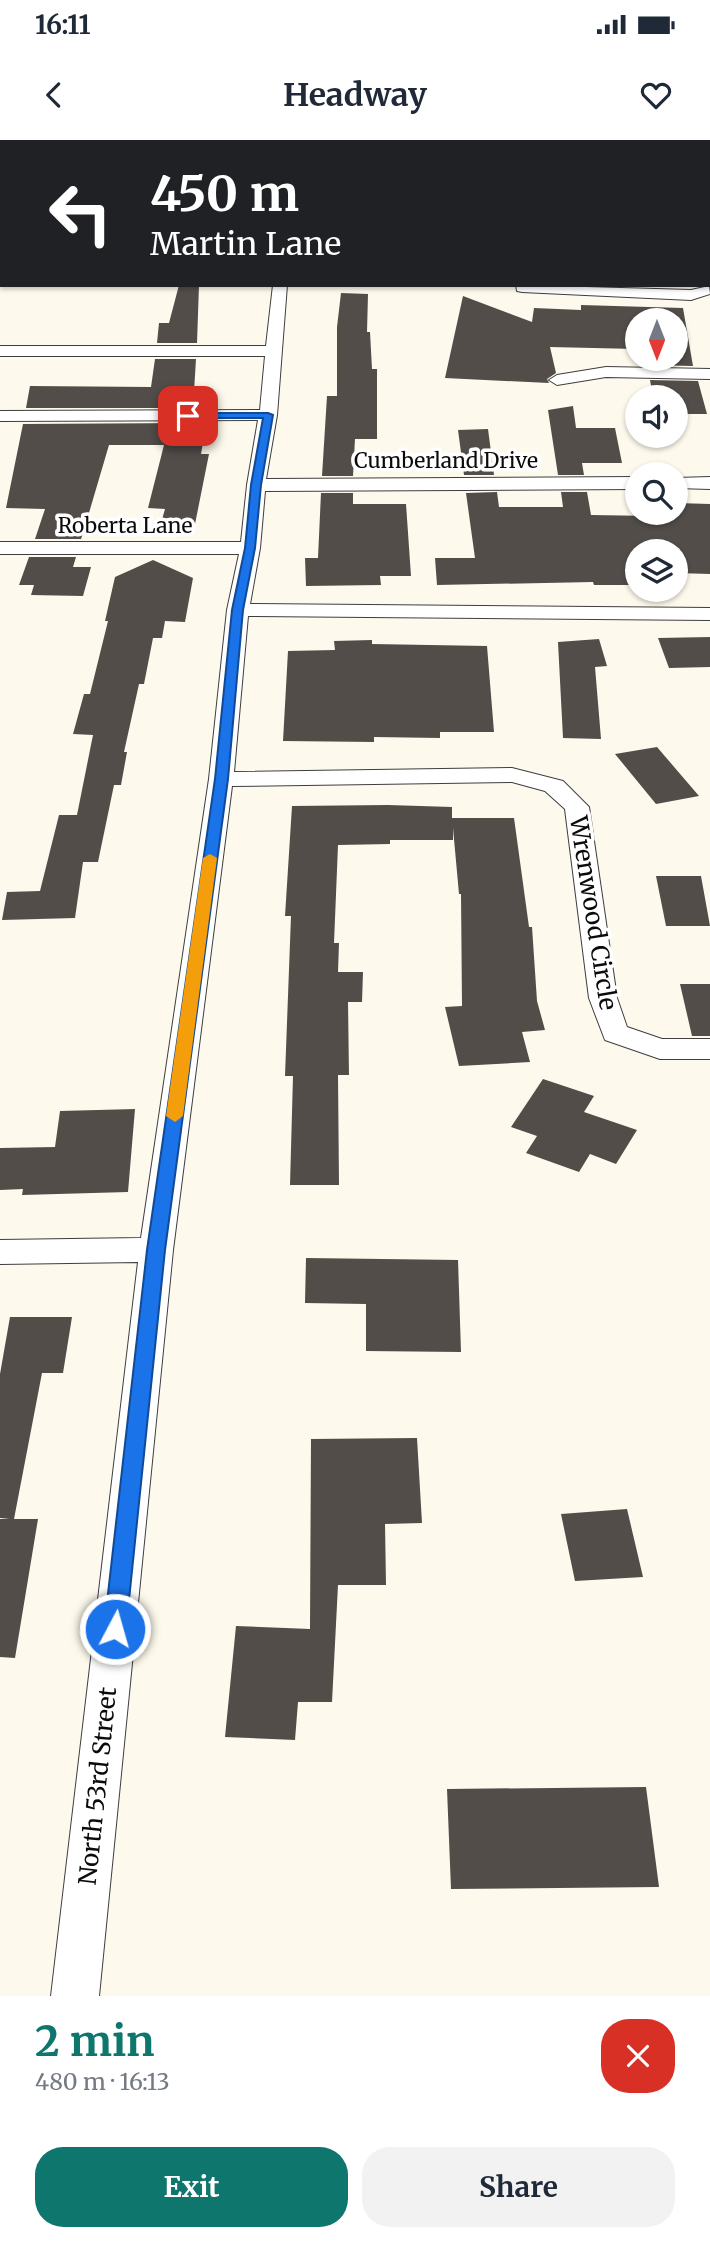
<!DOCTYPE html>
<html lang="en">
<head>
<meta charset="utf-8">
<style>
	:root { --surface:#fff; --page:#f2f2f3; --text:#1f2937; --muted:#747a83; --accent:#0f766e }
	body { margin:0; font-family:Merriweather,serif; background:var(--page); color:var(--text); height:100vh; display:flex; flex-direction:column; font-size:26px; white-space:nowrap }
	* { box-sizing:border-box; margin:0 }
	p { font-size:23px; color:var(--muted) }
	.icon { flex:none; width:38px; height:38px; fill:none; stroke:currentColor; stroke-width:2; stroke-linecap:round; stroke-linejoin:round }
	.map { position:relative; height:1856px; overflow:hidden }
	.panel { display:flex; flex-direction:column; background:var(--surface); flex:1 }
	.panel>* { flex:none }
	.hud { position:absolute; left:0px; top:0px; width:710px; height:147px; box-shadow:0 2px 5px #0004; background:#202124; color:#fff; overflow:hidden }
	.needle { width:46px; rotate:180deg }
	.fabs { position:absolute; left:625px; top:168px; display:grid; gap:14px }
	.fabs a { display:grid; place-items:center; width:63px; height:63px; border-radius:50%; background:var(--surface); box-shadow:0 2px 5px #0004; font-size:35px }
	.pin { position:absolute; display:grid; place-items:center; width:60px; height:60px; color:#fff; margin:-30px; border-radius:14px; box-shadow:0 4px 10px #0006 }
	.me { position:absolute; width:77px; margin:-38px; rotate:6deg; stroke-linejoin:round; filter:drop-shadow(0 0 5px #0008) }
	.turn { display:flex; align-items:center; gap:24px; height:147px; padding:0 35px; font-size:32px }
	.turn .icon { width:91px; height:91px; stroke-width:2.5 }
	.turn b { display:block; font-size:49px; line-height:60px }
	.round { display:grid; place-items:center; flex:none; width:74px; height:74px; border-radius:28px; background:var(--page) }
	.summary { display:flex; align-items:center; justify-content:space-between; height:119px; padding:0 35px }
	h1 { font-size:42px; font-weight:700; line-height:52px; color:var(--accent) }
	.primary-button { display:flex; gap:14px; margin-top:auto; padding:14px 35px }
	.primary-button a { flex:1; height:80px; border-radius:28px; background:var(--accent); color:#fff; font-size:28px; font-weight:700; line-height:80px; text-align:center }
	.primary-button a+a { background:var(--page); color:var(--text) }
	.status { display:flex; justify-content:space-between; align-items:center; height:49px; padding:0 35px; background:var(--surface); direction:ltr }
	.status svg { height:19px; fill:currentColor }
	header { display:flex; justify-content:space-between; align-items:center; height:91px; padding:0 35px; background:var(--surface); font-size:32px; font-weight:700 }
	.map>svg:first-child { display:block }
</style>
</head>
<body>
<div class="status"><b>16:11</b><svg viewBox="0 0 49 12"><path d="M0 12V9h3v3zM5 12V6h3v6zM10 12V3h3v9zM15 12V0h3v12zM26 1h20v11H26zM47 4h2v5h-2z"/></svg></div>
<header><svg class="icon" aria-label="back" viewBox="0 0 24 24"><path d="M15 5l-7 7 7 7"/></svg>Headway<svg class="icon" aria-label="heart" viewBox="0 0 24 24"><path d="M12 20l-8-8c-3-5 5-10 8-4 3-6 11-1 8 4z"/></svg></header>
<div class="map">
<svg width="710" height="1856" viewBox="0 0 710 1856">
	<rect width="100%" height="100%" fill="#fdf9ec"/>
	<path fill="#524d49" d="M 179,145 L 199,145 L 197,203 L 157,203 L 159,183 L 169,183 Z
		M 341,153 L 368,154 L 367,192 L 370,192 L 372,229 L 377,229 L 377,299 L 355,299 L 353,336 L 322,336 L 327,256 L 337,256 L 337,187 Z
		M 463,156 L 532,182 L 534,168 L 581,170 L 581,165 L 683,168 L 693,226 L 646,225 L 645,219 L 676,219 L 676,180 L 637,180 L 637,209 L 550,207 L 556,233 L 547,239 L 549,243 L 445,238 Z
		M 155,219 L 196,219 L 193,268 L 26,268 L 30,246 L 151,247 Z
		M 650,240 L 698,241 L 707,274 L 676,274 L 676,257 L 653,257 Z
		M 573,266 L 576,288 L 615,288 L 622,323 L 582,323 L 584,335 L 558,335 L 548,270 Z
		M 190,283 L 188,291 L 205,291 L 201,314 L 209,314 L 195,384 L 161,383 L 165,369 L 148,368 L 164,305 L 109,305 L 86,383 L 68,383 L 84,390 L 81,399 L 35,399 L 45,369 L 6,368 L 23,284 Z
		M 488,289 L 494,335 L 464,335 L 458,290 Z
		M 497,352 L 499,367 L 563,367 L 561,352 L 587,352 L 591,375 L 652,376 L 651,373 L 676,373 L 676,363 L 710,364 L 710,434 L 676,433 L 676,411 L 637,411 L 637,445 L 594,445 L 593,442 L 437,445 L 435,418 L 475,418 L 466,353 Z
		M 321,353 L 353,353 L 353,364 L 406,364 L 411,436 L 380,436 L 381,445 L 306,446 L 305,418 L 318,418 Z
		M 29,417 L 76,417 L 73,427 L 91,427 L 83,456 L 31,455 L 34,445 L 19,445 Z
		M 153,420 L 193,438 L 185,482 L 165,481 L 162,498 L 153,498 L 144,544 L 139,544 L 124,612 L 127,612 L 121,645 L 114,645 L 98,722 L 83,722 L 75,778 L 2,780 L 7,752 L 40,751 L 59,675 L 77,675 L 93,595 L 73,594 L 84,554 L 90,554 L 108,481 L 105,481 L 115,437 Z
		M 710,497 L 710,527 L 669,528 L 658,498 Z
		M 599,499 L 607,526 L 595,527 L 601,599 L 563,598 L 558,502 Z
		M 372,500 L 372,504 L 487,506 L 494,592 L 440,592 L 440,598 L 374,597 L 374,602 L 283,601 L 288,511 L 335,510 L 334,501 Z
		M 657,607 L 699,656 L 656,664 L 615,614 Z
		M 388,665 L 452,667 L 452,678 L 514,678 L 529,787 L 532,787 L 537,861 L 545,890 L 522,892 L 530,922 L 459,926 L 445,867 L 462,866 L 461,754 L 459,754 L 453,688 L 453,700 L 390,700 L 390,704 L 338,705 L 334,803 L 339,803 L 338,832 L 363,832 L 362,862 L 348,862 L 349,935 L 338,935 L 339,1045 L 290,1045 L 293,936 L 285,936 L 291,776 L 285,776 L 292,666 Z
		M 656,736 L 701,736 L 710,786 L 666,786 Z
		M 680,844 L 710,844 L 710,896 L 692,896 Z
		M 543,939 L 594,956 L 584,972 L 637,990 L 616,1024 L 590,1014 L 579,1032 L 526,1013 L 537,996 L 511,987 Z
		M 135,969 L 128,1052 L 22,1055 L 23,1049 L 0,1050 L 0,1008 L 55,1007 L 60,971 Z
		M 306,1118 L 458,1120 L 461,1212 L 366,1211 L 366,1164 L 305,1163 Z
		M 10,1177 L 72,1177 L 63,1233 L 42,1233 L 14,1379 L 38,1379 L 15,1518 L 0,1517 L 0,1379 L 10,1379 L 0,1378 L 0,1234 Z
		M 417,1298 L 422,1383 L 385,1384 L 386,1445 L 338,1445 L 332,1562 L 298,1562 L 295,1600 L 225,1597 L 236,1486 L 310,1489 L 311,1299 Z
		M 627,1369 L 643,1437 L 575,1441 L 561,1374 Z
		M 646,1647 L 659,1747 L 451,1749 L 447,1649 Z"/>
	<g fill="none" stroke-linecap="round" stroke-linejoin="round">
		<defs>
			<path id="service" d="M 596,0 L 602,0 L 603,2 L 597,2 Z
				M 709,7 L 710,7 L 710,11 L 709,11 Z
				M 709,31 L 710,31 L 710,35 L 709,35 Z"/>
			<path id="minor" d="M 280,0 L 292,0 L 279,2 Z
				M 0,109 L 2,109 L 0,119 Z
				M 273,145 L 287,145 L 277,275 L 266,339 L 637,337 L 637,349 L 265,351 L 260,408 L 250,464 L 710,468 L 710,480 L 248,476 L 234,632 L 512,628 L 563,641 L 589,667 L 617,858 L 627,887 L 662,899 L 710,899 L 710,919 L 660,919 L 605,900 L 589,858 L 565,669 L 545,651 L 512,642 L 232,646 L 173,1110 L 99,1856 L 51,1856 L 138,1122 L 0,1124 L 0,1100 L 141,1098 L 209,639 L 227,470 L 239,414 L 0,414 L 0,402 L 241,402 L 247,345 L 258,280 L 0,281 L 0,271 L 260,270 L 265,216 L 0,216 L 0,206 L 266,206 Z
				M 516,145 L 691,150 L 709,146 L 710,154 L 691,160 L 522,152 L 517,151 Z
				M 606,227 L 710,229 L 710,239 L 606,237 L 557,245 L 549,240 L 557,235 Z
				M 710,337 L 710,349 L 676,348 L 676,338 Z"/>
			<path id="tertiary" d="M 0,14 L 2,14 L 2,24 L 0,24 Z
				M 709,14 L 710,14 L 710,24 L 709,24 Z"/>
		</defs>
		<use href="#service" stroke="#3e3e3e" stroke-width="2"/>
		<use href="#minor" stroke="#3e3e3e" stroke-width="2"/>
		<use href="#tertiary" stroke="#3e3e3e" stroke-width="2"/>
		<use href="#service" fill="#fff" fill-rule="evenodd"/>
		<use href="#minor" fill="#fff" fill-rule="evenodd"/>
		<use href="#tertiary" fill="#fff" fill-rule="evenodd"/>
	</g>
	<path fill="#1a73e8" stroke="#114b97" stroke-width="2" d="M 268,273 L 273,275 L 261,345 L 255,408 L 243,470 L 228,639 L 165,1110 L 126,1489 L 123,1495 L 115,1498 L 107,1495 L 104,1489 L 147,1110 L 215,639 L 232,470 L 245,408 L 251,345 L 263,278 L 188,278 L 183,276 L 188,273 Z"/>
	<path fill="#f59e0b" d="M 210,714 L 217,718 L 183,976 L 175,982 L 166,976 L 203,718 Z"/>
	<g text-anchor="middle" stroke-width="7" stroke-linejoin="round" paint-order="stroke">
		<g font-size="21" fill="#0b0b0b" stroke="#fff">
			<text x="446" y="328">Cumberland Drive</text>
			<text x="125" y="393">Roberta Lane</text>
		</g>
		<g font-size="24" fill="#0b0b0b" stroke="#fff">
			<text transform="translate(593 773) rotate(81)" y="8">Wrenwood Circle</text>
			<text transform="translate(98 1646) rotate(-84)" y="8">North 53rd Street</text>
		</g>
	</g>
</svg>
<div class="fabs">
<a><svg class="needle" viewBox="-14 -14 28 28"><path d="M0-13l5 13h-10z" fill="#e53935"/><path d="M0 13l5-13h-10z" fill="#747a83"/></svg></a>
<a><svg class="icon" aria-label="sound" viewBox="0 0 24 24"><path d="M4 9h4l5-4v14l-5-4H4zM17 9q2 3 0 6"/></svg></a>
<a><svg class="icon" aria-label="search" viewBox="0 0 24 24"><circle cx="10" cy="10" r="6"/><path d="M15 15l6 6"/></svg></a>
<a><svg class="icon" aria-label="layers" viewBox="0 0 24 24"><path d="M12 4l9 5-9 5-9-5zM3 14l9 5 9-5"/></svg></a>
</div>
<div class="pin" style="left:188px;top:276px;background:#d93025"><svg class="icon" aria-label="arrive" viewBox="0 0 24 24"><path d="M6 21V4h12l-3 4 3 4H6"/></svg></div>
<svg class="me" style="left:115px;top:1489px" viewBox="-20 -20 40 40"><circle r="17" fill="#1a73e8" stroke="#fff" stroke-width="3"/><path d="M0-11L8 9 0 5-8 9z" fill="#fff"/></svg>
<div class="hud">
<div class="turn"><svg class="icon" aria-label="left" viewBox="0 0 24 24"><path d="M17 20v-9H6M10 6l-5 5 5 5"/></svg><div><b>450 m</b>Martin Lane</div></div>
</div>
</div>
<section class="panel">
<div class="summary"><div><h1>2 min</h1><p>480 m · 16:13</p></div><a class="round" style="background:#d93025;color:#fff"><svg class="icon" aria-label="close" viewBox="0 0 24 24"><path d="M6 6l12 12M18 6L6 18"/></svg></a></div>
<div class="primary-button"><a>Exit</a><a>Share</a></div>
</section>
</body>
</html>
